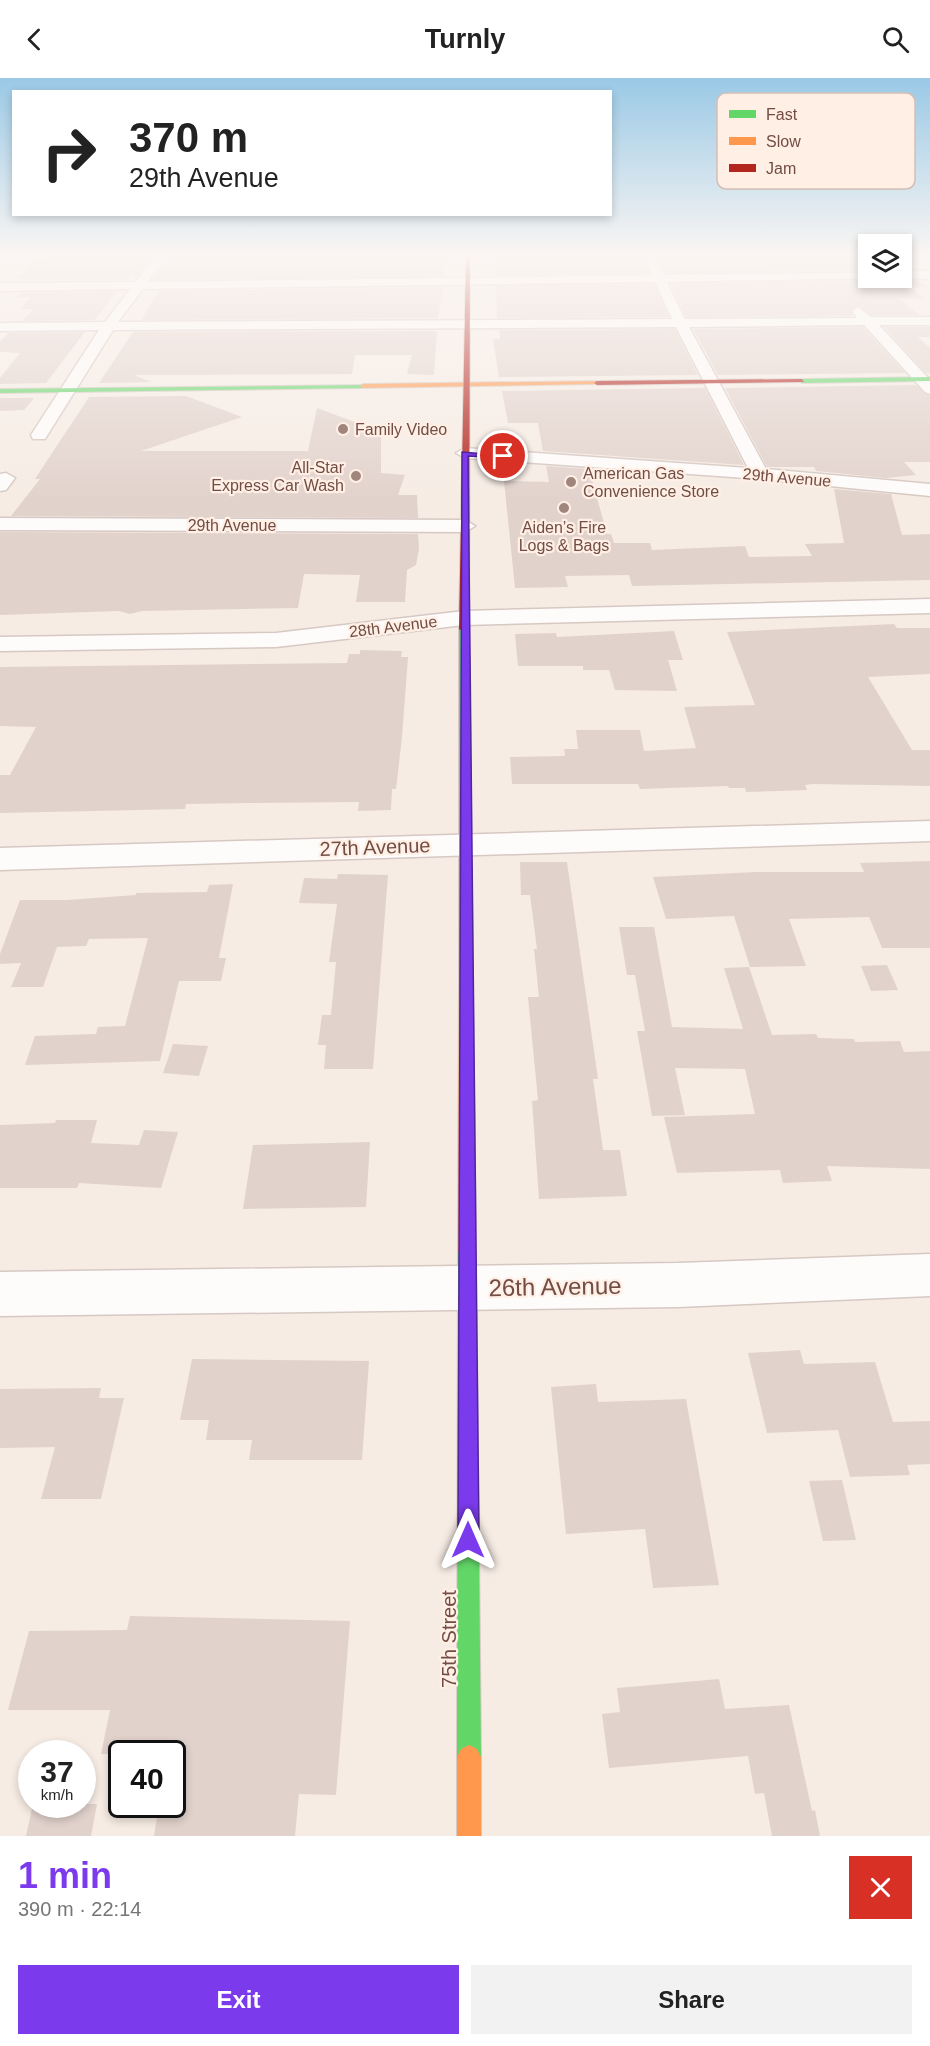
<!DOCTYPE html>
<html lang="en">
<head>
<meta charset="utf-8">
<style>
	:root { --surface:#fff; --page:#f2f2f2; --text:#222; --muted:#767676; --accent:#7c3aed }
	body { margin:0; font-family:Helvetica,sans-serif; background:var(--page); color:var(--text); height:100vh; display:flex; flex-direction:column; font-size:22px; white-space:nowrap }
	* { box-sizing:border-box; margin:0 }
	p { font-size:20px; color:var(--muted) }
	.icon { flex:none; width:33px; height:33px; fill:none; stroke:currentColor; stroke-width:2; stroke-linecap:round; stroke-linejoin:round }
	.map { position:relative; height:1758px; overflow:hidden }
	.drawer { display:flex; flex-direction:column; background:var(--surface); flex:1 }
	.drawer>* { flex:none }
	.guide { position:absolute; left:12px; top:12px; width:600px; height:126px; border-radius:0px; box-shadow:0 3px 9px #0003; background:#fff; color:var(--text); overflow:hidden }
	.tools { position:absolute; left:858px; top:156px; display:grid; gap:12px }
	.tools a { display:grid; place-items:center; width:54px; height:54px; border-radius:0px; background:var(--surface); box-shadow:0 3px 9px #0003; font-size:30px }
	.speed { position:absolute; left:18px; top:1662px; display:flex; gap:12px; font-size:30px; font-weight:700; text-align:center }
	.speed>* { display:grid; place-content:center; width:78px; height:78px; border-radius:50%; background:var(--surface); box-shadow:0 3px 9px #0003; line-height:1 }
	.speed small { font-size:15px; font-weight:400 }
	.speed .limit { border:3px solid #111; border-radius:9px; background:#fff; color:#111 }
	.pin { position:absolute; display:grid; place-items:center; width:51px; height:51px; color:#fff; margin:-26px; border:3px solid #fff; border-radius:50%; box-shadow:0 2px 6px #0007 }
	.me { position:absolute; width:66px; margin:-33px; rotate:0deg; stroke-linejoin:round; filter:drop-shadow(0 0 4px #0008) }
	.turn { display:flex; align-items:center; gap:21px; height:126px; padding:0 18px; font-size:27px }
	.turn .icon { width:78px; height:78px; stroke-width:2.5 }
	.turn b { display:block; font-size:42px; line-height:51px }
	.round { display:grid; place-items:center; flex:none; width:63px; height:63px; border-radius:0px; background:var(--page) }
	.headline { display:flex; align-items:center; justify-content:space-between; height:102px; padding:0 18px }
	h1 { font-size:36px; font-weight:700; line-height:45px; color:var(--accent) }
	.cta { display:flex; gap:12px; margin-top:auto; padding:12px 18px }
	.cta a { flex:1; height:69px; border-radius:0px; background:var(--accent); color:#fff; font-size:24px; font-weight:700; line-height:69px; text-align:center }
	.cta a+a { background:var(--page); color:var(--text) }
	header { display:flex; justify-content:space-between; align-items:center; height:78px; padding:0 18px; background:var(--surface); font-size:27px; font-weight:700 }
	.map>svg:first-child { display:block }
</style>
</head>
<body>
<header><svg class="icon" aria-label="back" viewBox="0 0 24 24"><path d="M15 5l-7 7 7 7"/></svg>Turnly<svg class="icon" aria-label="search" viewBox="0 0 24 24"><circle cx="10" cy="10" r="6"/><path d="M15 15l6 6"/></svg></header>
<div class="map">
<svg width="930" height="1758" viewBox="0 0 930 1758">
	<rect width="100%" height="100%" fill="#f6ece4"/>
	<path fill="#e2d2cc" d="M 154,176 L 138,198 L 132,194 L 126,202 L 15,201 L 41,178 Z
		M 171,176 L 443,176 L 444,180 L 444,198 L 153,202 Z
		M 607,176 L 641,177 L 649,195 L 496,197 L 495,177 Z
		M 666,176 L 868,176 L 868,193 L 665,195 L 656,177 Z
		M 874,200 L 920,203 L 928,209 L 911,210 L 925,221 L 899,220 L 919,237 L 872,237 L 858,227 L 850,233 L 853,238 L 686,239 L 671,206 L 872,202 Z
		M 654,206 L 669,239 L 497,240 L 496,208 Z
		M 443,209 L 438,240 L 141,242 L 159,213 Z
		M 117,213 L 95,242 L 22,243 L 34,231 L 20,231 L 31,219 L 17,219 L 22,215 Z
		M 863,249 L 905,295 L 718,297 L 693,251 Z
		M 884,249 L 930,249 L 930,259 L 918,259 L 930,270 L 930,295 L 926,295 Z
		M 675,251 L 698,297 L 499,299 L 493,261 L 500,261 L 499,252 Z
		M 437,253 L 434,297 L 407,296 L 412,277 L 355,277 L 352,296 L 134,297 L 151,304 L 99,305 L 133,254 Z
		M 85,254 L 46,305 L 0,306 L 0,300 L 20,275 L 0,274 L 0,263 L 9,255 Z
		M 916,307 L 930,318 L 930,384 L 904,384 L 916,397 L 886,400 L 816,393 L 814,389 L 767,389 L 725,310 Z
		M 705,310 L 744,387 L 543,373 L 538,345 L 508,345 L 502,313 Z
		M 186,318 L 242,339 L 141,373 L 308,373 L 317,330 L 381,354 L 381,395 L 405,397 L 398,417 L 417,417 L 418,440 L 11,438 L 40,401 L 35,401 L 89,319 Z
		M 0,320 L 34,320 L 24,332 L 0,333 Z
		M 546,388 L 589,391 L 607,456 L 611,456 L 614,465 L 650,465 L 652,472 L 745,468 L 749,479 L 812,478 L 805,466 L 844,465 L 834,411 L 891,416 L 902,457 L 930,456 L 930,502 L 632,508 L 629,497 L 565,498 L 568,509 L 515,510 L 504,403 L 549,404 Z
		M 0,454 L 418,456 L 419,471 L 416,487 L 407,492 L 405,524 L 356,524 L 360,497 L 304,496 L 298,530 L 142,533 L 130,536 L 119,533 L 0,537 Z
		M 894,546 L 897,550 L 930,550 L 930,596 L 868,599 L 912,672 L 930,672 L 930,708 L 813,706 L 805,707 L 807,712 L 746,714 L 745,710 L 729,710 L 728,708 L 640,711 L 638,706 L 512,706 L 510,679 L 565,678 L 564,671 L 578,671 L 576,652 L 640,652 L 644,673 L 696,670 L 684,629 L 755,627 L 727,554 Z
		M 674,553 L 683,582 L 668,582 L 677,613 L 615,612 L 609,592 L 583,592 L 583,588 L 518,588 L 515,556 L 556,555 L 557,559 Z
		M 360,572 L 402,573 L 401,579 L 408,579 L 402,659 L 396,711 L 392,711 L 391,732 L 358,733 L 359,724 L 250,725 L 186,726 L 185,731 L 0,735 L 0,697 L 10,697 L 36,649 L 0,648 L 0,589 L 347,585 L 349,576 L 360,576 Z
		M 930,783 L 930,870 L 882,870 L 869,839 L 789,841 L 806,888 L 750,889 L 734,838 L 666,841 L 653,799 L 756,794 L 864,794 L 860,785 Z
		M 520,784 L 567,784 L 598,1001 L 593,1001 L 603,1072 L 620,1072 L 627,1118 L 539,1121 L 532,1023 L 538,1022 L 528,919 L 539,919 L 534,871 L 537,871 L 530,817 L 521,817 Z
		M 338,796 L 388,797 L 373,991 L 324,991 L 326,967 L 318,967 L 322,937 L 331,937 L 336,884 L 329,884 L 337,826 L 299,825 L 304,800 L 337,801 Z
		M 233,806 L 219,880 L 226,880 L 221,903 L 179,903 L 160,983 L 25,987 L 35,958 L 96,956 L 98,949 L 125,948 L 148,860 L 89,861 L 86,868 L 57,869 L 43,909 L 11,909 L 21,885 L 0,886 L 0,876 L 20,822 L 67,822 L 136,817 L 136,815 L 207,814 L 209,807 Z
		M 619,849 L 654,849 L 672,949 L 743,951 L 724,890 L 749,889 L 772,957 L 816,956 L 818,960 L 854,961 L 855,964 L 900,963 L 904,974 L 930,973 L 930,1091 L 827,1088 L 832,1103 L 783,1105 L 780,1092 L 677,1095 L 664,1039 L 755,1036 L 745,991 L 675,990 L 685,1037 L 652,1038 L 637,953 L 645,953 L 635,897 L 627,897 Z
		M 887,887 L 898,912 L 871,913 L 861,888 Z
		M 173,966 L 208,968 L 199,998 L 163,995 Z
		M 56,1042 L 97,1042 L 91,1065 L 139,1067 L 144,1052 L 178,1054 L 161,1110 L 79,1105 L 77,1110 L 0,1110 L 0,1047 L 55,1045 Z
		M 370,1064 L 366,1129 L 243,1131 L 253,1067 Z
		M 800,1272 L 804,1286 L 875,1284 L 893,1344 L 930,1343 L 930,1386 L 907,1387 L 910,1397 L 850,1399 L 838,1352 L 767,1355 L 748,1275 Z
		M 192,1281 L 369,1283 L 362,1382 L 249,1382 L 252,1362 L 206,1362 L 209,1342 L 180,1342 Z
		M 596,1306 L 598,1324 L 686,1321 L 719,1507 L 653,1510 L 645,1451 L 566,1456 L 551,1309 Z
		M 101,1310 L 99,1320 L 124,1320 L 101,1421 L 41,1421 L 55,1369 L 0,1370 L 0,1311 Z
		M 842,1402 L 856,1462 L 823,1463 L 809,1403 Z
		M 130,1538 L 350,1543 L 336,1717 L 299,1716 L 295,1758 L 154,1758 L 159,1726 L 172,1726 L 172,1676 L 101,1676 L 110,1632 L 8,1632 L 29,1553 L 127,1552 Z
		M 719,1601 L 725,1631 L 789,1627 L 812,1733 L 815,1732 L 820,1758 L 772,1758 L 764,1715 L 755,1716 L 748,1678 L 609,1690 L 602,1636 L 620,1634 L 617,1610 Z
		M 33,1726 L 97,1726 L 91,1758 L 26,1758 Z"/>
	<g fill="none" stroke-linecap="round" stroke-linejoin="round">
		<defs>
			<path id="street" d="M 157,176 L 169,176 L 148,204 L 652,197 L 643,176 L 653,176 L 664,197 L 868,195 L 868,200 L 872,200 L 667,204 L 685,241 L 857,240 L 852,233 L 858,229 L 871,239 L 930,239 L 930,247 L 879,247 L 930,302 L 930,316 L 925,314 L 864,247 L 689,249 L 766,391 L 930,406 L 930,418 L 760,401 L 465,380 L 456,375 L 465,370 L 748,390 L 676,249 L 113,252 L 45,361 L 33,361 L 31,357 L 99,252 L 0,253 L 0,245 L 105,244 L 130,211 L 0,213 L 0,205 L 136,204 ZM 655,204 L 672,241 L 118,244 L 143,211 Z
				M 930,193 L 930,201 L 898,200 L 902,200 L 902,193 Z
				M 6,395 L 15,400 L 6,412 L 0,413 L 0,396 Z
				M 0,440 L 465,442 L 475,448 L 465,454 L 0,452 Z
				M 930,521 L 930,535 L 464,547 L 276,569 L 0,573 L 0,559 L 276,555 L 464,533 Z
				M 930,743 L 930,763 L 0,792 L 0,770 Z
				M 930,1176 L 930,1218 L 678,1229 L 0,1238 L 0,1194 L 678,1185 Z"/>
			<path id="fast" d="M 930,299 L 930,303 L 802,305 L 799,303 L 802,301 Z
				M 365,307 L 363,310 L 0,315 L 0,311 Z
				M 464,548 L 469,551 L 473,912 L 471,916 L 461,916 L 459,912 L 459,551 Z
				M 467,1164 L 473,1167 L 476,1173 L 481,1679 L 477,1687 L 469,1691 L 461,1687 L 457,1679 L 458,1173 L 461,1167 Z"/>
			<path id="slow" d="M 597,303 L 599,306 L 363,310 L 360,308 L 363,306 Z
				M 466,906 L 471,908 L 473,912 L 476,1173 L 473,1179 L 467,1182 L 461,1179 L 458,1173 L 459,912 L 461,908 Z
				M 469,1667 L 477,1671 L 481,1679 L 481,1758 L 457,1758 L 457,1679 L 461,1671 Z"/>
			<path id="jam" d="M 466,176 L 470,176 L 469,551 L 464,554 L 459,551 Z
				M 802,301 L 804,304 L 597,307 L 594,305 L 597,303 Z"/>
		</defs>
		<use href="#street" stroke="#d7c8c3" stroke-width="3"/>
		<use href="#fast" stroke="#d8c9c4" stroke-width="2"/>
		<use href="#slow" stroke="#d8c9c4" stroke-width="2"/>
		<use href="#jam" stroke="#d8c9c4" stroke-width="2"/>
		<use href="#street" fill="#fefcfb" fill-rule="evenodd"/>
		<use href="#fast" fill="#63d668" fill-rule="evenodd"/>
		<use href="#slow" fill="#ff974d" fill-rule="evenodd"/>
		<use href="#jam" fill="#b3261e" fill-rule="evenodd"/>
	</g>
	<linearGradient id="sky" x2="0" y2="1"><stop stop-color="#9ac9e6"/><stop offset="0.42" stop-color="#fbf6f3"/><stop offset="1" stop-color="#fbf6f3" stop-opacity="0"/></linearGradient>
	<rect width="930" height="422" fill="url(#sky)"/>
	<path fill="#7c3aed" stroke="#51269a" stroke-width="1.5" d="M 462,374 L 507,378 L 503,380 L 468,378 L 479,1462 L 476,1470 L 468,1473 L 461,1470 L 458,1462 Z"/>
	<g fill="#a0857d" stroke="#ffefe4" stroke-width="2">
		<circle cx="343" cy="351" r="6"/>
		<circle cx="356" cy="398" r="6"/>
		<circle cx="571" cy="404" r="6"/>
		<circle cx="564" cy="430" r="6"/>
	</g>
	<g text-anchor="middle" stroke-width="4.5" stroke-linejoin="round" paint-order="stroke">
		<g font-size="16" fill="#724d46" stroke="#ffefe4" text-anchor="start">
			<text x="355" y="357">Family Video</text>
			<text x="344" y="395" text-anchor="end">All-Star<tspan x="344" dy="18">Express Car Wash</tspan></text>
			<text x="583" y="401">American Gas<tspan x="583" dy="18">Convenience Store</tspan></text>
			<text x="564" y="455" text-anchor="middle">Aiden’s Fire<tspan x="564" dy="18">Logs &amp; Bags</tspan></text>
		</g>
		<g font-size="16" fill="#724d46" stroke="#ffefe4">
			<text transform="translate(787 399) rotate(5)" y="6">29th Avenue</text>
			<text x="232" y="453">29th Avenue</text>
			<text transform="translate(393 548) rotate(-7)" y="6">28th Avenue</text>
		</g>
		<g font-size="20" fill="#724d46" stroke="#ffefe4">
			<text transform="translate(375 769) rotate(-2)" y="7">27th Avenue</text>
			<text transform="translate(449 1561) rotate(-90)" y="7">75th Street</text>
		</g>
		<g font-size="24" fill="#724d46" stroke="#ffefe4">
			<text transform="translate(555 1209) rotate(-1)" y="8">26th Avenue</text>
		</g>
	</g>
	<rect x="717" y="15" width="198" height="96" rx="9" fill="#ffefe4" stroke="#d5beb5" stroke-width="1.5"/>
	<rect x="729" y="32" width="27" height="8" fill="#63d668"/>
	<rect x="729" y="59" width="27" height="8" fill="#ff974d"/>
	<rect x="729" y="86" width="27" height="8" fill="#b3261e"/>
	<g font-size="16" fill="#724d46">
		<text x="766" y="42">Fast</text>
		<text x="766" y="69">Slow</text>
		<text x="766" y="96">Jam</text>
	</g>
</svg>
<div class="tools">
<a><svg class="icon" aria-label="layers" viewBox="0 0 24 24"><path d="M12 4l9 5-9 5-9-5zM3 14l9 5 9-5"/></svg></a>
</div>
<div class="speed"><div>37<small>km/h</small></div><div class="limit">40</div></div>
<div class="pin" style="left:503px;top:378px;background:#d93025"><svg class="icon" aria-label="arrive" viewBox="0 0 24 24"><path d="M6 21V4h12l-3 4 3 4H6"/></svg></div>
<svg class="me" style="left:468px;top:1462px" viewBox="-20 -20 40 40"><path d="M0-17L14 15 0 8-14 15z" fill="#7c3aed" stroke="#fff" stroke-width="4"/></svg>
<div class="guide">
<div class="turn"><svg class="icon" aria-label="right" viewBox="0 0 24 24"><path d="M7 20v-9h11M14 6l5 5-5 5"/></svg><div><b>370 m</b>29th Avenue</div></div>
</div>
</div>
<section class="drawer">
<div class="headline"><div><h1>1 min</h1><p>390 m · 22:14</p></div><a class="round" style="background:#d93025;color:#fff"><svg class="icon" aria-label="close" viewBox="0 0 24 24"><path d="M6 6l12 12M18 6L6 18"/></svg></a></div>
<div class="cta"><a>Exit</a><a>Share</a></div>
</section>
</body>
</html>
